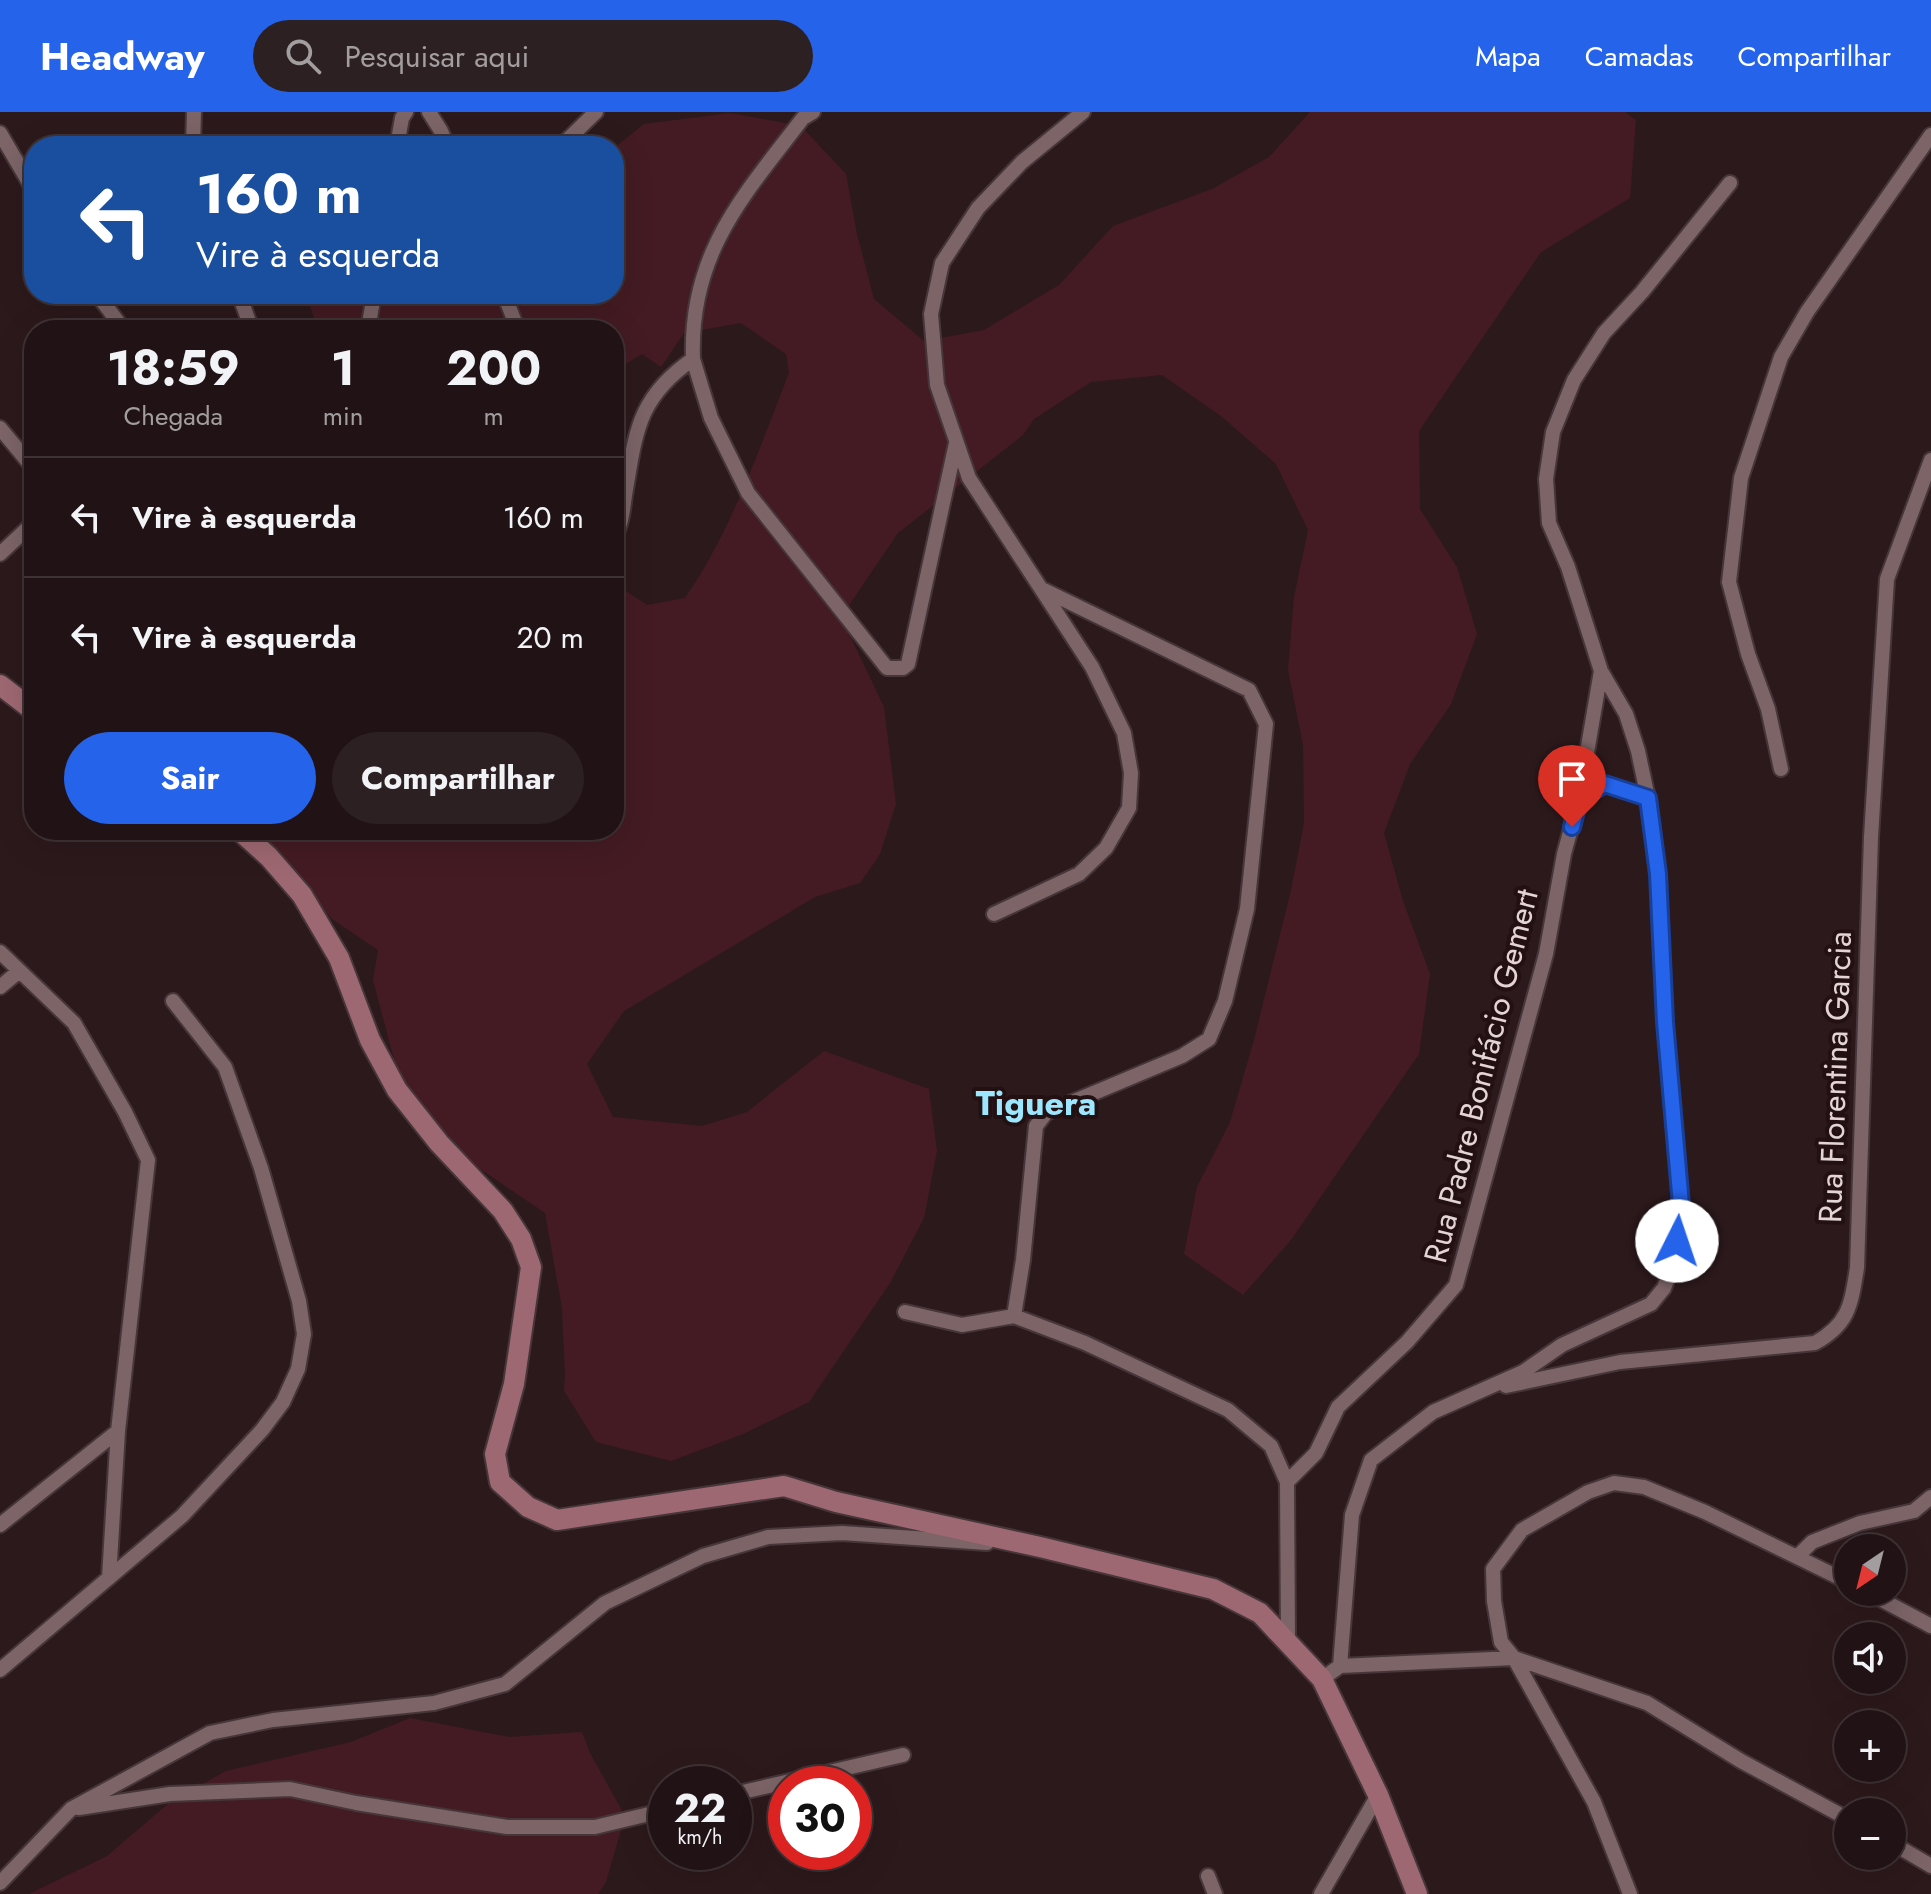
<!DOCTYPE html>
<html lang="pt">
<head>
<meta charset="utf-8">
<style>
	:root { --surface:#211315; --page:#2d2022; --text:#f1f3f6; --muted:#a29ea0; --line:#3e3234; --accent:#2563eb }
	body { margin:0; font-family:Jost,sans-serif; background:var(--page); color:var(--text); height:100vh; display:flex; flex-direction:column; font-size:30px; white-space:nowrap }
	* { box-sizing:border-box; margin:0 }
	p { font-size:26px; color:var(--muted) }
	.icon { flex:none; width:44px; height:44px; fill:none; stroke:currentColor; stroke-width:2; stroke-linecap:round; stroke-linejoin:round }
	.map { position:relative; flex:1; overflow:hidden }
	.side { position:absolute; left:24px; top:208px; width:600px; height:520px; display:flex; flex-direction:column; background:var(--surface); border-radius:32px; box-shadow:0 8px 32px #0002,0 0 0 2px var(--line) }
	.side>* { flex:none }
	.guide { position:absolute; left:24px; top:24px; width:600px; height:168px; border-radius:32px; box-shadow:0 8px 32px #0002,0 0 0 2px var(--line); background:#1a4fa0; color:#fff; overflow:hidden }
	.needle { width:52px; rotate:215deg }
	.controls { position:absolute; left:1834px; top:1422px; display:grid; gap:16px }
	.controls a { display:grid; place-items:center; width:72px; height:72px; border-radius:50%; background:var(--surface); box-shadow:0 8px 32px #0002,0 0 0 2px var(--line); font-size:40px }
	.speed { position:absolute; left:648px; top:1654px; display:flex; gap:16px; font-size:40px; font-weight:700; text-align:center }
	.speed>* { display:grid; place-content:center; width:104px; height:104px; border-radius:50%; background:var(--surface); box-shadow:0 8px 32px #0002,0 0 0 2px var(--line); line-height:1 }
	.speed small { font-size:20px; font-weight:400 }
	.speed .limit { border:12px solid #d22; background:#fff; color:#111 }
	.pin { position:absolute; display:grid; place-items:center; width:68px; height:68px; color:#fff; margin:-82px -34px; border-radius:50% 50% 50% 0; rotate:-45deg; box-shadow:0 0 8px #0007 }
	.pin .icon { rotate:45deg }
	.me { position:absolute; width:88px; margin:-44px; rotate:4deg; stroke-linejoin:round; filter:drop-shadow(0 0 6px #0008) }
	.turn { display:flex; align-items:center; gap:28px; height:168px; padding:0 40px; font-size:36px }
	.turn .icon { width:104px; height:104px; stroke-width:2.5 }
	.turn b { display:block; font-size:56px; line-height:68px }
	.eta { display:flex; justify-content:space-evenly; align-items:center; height:136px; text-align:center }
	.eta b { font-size:48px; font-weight:700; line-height:56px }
	.action { display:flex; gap:16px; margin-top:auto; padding:16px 40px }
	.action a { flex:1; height:92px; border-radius:48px; background:var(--accent); color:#fff; font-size:32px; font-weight:700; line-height:92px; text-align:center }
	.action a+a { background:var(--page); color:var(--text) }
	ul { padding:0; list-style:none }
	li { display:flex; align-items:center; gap:24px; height:120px; padding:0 40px; border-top:2px solid var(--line) }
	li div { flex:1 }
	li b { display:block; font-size:30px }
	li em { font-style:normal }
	header { display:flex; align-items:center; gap:48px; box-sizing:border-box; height:112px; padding:0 40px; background:var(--accent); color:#fff }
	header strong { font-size:38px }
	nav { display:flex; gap:44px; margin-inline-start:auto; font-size:28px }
	.search { width:560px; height:72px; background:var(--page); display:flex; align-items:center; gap:20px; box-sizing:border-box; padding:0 28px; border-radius:44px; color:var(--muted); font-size:30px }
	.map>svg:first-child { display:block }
</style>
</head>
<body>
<header>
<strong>Headway</strong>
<div class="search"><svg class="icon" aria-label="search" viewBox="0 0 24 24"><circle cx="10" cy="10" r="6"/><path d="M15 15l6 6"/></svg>Pesquisar aqui</div>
<nav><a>Mapa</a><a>Camadas</a><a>Compartilhar</a></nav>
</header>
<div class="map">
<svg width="1931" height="1782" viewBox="0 0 1931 1782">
	<rect width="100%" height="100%" fill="#2c191c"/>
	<path fill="#441b23" d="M 1310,0 L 1625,0 L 1636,8 L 1630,86 L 1541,140 L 1419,319 L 1420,397 L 1457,455 L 1477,522 L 1451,592 L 1410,652 L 1384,721 L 1403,789 L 1430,862 L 1419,942 L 1291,1128 L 1243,1183 L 1184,1142 L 1197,1075 L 1230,1010 L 1254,928 L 1291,778 L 1304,711 L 1303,633 L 1288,558 L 1294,485 L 1308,418 L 1276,352 L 1221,304 L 1162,263 L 1091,270 L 1034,307 L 1023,323 L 898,421 L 841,505 L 884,595 L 896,692 L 880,742 L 860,771 L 815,785 L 624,899 L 587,952 L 613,1005 L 702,1014 L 747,1000 L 824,939 L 929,977 L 937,1039 L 924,1106 L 890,1171 L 809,1290 L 743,1322 L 671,1349 L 596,1330 L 564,1279 L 565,1264 L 562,1196 L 545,1101 L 455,1040 L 417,998 L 397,959 L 373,868 L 378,838 L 332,807 L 258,723 L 262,718 L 468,718 L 474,722 L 493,718 L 614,718 L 614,471 L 647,493 L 685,486 C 732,418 759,337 789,261 L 786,242 L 741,211 L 684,221 L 661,255 L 642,242 L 614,259 L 614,218 L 318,218 L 310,194 L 317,182 L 614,182 L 614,36 L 644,12 L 730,1 L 801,14 L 846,62 L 857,122 L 874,187 L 924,229 L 984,218 L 1059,173 L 1113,114 L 1212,77 L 1269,45 Z
		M 410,1606 L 509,1625 L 582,1620 L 590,1641 L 625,1704 L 606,1770 L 598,1782 L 29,1782 L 107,1744 L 170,1690 L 226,1659 L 351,1630 Z"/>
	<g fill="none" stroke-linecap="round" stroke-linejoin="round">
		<defs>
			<path id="street" d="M 429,0 L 441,19 L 447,34
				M 0,21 L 34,79
				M 193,34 L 194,0
				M 397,34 L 402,6 L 406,0
				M 561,34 L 596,0
				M 97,182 L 124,218
				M 239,182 L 252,218
				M 504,182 L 518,218
				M 368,218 L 374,182
				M 693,247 C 689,142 743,84 803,6 L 813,0
				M 0,316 L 34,357
				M 614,425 C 622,413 623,397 625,383 C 636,320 637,286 693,247 L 711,306 L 748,381 L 887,556 L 903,556 L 908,552 L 956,331
				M 0,442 L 34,410
				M 1781,657 L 1768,597 L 1748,542 L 1729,470 L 1741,366 L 1781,245 L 1807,200 L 1931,23
				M 1579,687 L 1605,672 L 1648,686
				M 994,802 L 1079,762 L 1106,736 L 1129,696 L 1131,661 L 1124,621 L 1092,555 L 969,366 L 937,273 L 931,202 L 942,151 L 978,96 L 1022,50 L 1083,0
				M 0,840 L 74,911 L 125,1000 L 148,1048 L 118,1319 L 109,1466
				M 0,875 L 18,860
				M 905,1200 L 962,1213 L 1014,1204 L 1085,1231 L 1228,1298 L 1271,1334 L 1287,1370 L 1288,1529
				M 1014,1204 L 1023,1148 L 1036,1014 L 1046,1001 L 1182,944 L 1209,927 L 1225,889 L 1247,797 L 1266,612 L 1249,578 L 1044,478
				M 1506,1274 L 1620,1250 L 1815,1231 C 1849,1212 1851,1193 1857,1156 L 1871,725 L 1887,467 L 1931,348
				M 1287,1370 L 1316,1341 L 1338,1295 L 1407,1230 L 1456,1173 L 1546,842 L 1564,742 L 1579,687 L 1601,559
				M 0,1413 L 118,1319
				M 1798,1444 L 1812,1430 L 1860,1411 L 1914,1399 L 1931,1385
				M 1867,1480 L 1931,1514
				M 1340,1554 L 1352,1403 L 1371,1348 L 1433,1300 L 1523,1260 L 1562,1233 L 1651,1192 L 1664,1176 L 1673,1153 L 1682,1104 L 1665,910 L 1658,762 L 1648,686 L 1638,639 L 1626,602 L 1601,559 L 1568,455 L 1549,411 L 1546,367 L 1553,320 L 1574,268 L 1604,221 L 1642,180 L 1730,71
				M 0,1558 L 182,1404 L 262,1318 L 283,1290 L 298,1257 L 304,1222 L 299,1189 L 261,1056 L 225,955 L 173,889
				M 1322,1567 L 1340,1554 L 1514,1546 L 1647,1591 L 1741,1649 L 1848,1707
				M 734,1682 L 903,1643
				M 79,1696 L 170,1682 L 290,1677 L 356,1691 L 507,1715 L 595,1715 L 666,1698
				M 1892,1731 L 1931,1754
				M 1208,1764 L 1215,1782
				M 0,1771 L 71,1697 L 210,1621 L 273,1608 L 434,1591 L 505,1572 L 605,1491 L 703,1444 L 768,1425 L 842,1421 L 987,1431
				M 1321,1782 L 1378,1683
				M 1630,1782 L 1594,1690 L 1514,1546 L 1501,1530 L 1494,1489 L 1493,1457 L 1522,1418 L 1588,1380 L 1614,1371 L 1644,1375 L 1705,1400 L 1848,1470"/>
			<path id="secondary" d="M 0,573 L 34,599
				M 239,718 L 269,745 L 302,783 L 339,846 L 370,928 L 397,978 L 439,1031 L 503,1099 L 521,1127 L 531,1155 L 514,1272 L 495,1342 L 500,1370 L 528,1395 L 557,1408 L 784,1374 L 836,1390 L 1040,1435 L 1213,1477 L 1260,1501 L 1322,1567 L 1378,1683 L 1417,1782"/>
		</defs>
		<use href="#street" stroke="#463639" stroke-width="18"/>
		<use href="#secondary" stroke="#463639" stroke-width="24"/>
		<use href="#street" stroke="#7c6467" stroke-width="14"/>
		<use href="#secondary" stroke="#9e6872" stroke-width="20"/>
	</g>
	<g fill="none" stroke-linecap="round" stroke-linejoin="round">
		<defs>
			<path id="route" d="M 1572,715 L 1579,687 L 1605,672 L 1648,686 L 1658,762 L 1665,910 L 1682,1104 L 1677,1129"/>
		</defs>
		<use href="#route" stroke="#184099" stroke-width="20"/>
		<use href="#route" stroke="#2563eb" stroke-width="14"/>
	</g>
	<g text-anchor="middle" stroke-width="8" stroke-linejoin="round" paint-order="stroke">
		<g font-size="32" fill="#e3d5d6" stroke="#221013">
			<text transform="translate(1481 964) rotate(-76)" y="11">Rua Padre Bonifácio Gemert</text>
			<text transform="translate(1835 965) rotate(-88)" y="11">Rua Florentina Garcia</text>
		</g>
		<g font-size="34" font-weight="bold" fill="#9de7fe" stroke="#221013">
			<text x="1036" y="1003">Tiguera</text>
		</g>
	</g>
</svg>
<div class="controls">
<a><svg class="needle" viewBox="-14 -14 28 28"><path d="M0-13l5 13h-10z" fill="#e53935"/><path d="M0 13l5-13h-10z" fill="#a29ea0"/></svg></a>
<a><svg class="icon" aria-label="sound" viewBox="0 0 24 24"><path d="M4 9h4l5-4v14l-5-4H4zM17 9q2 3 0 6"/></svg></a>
<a>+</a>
<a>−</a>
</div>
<div class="speed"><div>22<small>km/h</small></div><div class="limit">30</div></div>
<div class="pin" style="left:1572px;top:715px;background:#d93025"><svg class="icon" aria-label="arrive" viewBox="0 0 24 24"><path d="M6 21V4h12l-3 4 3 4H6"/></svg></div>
<svg class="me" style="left:1677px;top:1129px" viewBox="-20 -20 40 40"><circle r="19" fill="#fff"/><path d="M0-13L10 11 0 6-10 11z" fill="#2563eb"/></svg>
<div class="guide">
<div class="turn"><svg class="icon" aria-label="left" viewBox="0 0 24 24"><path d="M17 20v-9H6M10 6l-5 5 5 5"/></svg><div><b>160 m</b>Vire à esquerda</div></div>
</div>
<section class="side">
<div class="eta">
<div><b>18:59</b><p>Chegada</p></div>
<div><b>1</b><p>min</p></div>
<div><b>200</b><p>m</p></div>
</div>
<ul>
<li><svg class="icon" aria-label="left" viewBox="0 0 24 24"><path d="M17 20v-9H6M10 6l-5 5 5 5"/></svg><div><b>Vire à esquerda</b></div><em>160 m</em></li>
<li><svg class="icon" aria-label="left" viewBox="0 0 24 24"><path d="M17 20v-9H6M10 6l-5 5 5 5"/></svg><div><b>Vire à esquerda</b></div><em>20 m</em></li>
</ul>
<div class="action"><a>Sair</a><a>Compartilhar</a></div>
</section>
</div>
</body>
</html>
